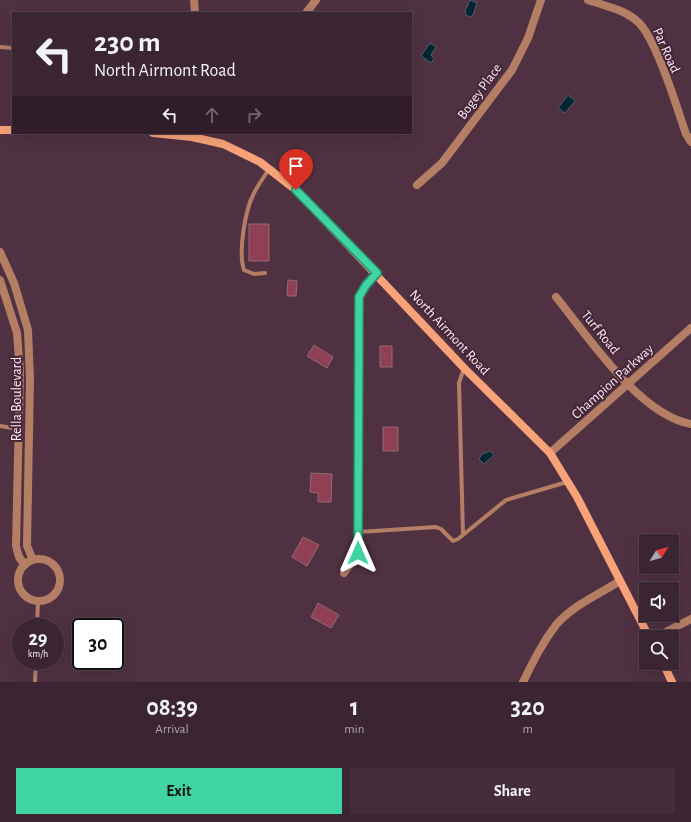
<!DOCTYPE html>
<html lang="en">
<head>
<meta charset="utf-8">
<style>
	:root { --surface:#3c2532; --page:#432d3a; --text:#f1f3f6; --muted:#aca5ac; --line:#55424d; --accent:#3fd4a2 }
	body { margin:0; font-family:"Alegreya Sans",sans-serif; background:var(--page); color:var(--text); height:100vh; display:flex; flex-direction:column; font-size:15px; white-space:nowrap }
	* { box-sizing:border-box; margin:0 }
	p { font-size:13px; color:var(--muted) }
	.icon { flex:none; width:22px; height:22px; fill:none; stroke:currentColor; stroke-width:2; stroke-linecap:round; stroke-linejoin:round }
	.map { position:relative; height:682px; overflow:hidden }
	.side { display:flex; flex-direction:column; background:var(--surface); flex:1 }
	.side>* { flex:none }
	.top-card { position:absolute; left:12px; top:12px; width:400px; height:122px; border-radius:0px; box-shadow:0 4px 16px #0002,0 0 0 1px var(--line); background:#3c2532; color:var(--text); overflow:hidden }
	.needle { width:26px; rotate:53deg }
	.controls { position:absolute; left:639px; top:534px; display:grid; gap:8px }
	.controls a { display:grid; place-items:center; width:40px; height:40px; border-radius:0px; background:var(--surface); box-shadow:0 4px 16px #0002,0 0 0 1px var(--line); font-size:20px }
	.speed { position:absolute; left:12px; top:618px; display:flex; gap:8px; font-size:20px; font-weight:700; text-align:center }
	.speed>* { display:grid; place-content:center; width:52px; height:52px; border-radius:50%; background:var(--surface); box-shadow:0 4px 16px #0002,0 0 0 1px var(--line); line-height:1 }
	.speed small { font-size:10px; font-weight:400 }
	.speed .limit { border:2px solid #111; border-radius:6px; background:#fff; color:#111 }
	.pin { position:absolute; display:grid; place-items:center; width:34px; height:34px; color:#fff; margin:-41px -17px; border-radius:50% 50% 50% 0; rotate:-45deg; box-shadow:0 0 4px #0007 }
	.pin .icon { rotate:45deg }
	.me { position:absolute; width:44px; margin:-22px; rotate:0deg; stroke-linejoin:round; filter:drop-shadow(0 0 3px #0008) }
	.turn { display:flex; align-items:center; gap:14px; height:84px; padding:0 16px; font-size:18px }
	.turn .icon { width:52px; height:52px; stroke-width:2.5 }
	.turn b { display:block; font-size:28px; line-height:34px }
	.lanes { display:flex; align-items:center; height:38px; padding:0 16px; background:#0003; justify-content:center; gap:20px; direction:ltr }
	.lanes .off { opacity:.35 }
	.eta { display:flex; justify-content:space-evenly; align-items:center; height:68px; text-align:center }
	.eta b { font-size:24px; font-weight:700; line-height:28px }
	.cta { display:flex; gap:8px; margin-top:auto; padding:8px 16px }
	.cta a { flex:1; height:46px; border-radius:0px; background:var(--accent); color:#111; font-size:16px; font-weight:700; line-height:46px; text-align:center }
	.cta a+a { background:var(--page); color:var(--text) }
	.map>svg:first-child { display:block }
</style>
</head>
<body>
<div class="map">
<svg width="691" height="682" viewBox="0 0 691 682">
	<rect width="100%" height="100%" fill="#503142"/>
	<path fill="#042632" stroke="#4f616c" d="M 470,0 L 477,3 L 473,15 L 470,17 L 466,15 L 465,11 Z
		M 430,43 L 436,47 L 431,55 L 434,58 L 431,63 L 421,56 Z
		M 568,95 L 575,101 L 565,113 L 558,108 Z
		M 490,451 L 494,455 L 484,464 L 479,459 L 482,454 Z"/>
	<path fill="#904055" stroke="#926b72" d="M 249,224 L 269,224 L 269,261 L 249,261 Z
		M 288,280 L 297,281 L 296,296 L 287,296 Z
		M 314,345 L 333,357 L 327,368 L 307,356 Z
		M 380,346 L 392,346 L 392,367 L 380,367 Z
		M 383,427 L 398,427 L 398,451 L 383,451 Z
		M 311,473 L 332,474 L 331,502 L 318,502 L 318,493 L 310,492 Z
		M 303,537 L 319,545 L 307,566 L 292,557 Z
		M 318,603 L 339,615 L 331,628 L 311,617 Z"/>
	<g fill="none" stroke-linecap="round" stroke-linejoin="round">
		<path stroke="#b47e65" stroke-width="4" d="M 0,47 L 13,48
			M 265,273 L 254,274 L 244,270 C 238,252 245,210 254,193 C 258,185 264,177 269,169
			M 0,426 L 18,429
			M 358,532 L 436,527 L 441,529 L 453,541 L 458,539 L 506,500 L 567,482
			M 463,535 L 459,383 L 464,368
			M 37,627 L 38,601
			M 35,682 L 36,661"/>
		<path stroke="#b47e65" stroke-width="8" d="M 194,0 L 195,13
			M 588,0 C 605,6 624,9 638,22 C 656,38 677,108 686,134 L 691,142
			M 306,13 L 316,0
			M 417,185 L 442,163 L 512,70 L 528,38 L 541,0
			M 0,252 L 14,283 L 28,330 L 30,379 L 27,546 L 33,560
			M 0,280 L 17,333 L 20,372 L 16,546 L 19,557 L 25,565
			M 556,297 C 588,336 639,415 691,424
			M 550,453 L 691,328
			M18 580a21 21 0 1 1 42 0a21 21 0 1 1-42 0Z
			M 344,573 L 358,553 L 359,297 L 366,285 L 377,273
			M 656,637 L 691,619
			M 523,682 C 533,662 542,643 556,625 C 572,606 599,594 620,581"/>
		<path stroke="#f7a279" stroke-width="8" d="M 0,130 L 13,130
			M 153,133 L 192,137 L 223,144 L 260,162 L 296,190 L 464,368 L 550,453 L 577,497 L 649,637
			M 663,663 L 672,682"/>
	</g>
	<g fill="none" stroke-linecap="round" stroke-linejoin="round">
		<defs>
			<path id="route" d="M 296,190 L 377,273 L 366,285 L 359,297 L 358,553"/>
		</defs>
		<use href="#route" stroke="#298a69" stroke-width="10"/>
		<use href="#route" stroke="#3fd4a2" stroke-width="7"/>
	</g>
	<g text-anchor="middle" stroke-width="4" stroke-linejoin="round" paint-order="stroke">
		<g font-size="14" fill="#feeaf4" stroke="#452738">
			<text transform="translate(667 50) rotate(66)" y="5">Par Road</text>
			<text transform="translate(479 91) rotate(-54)" y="5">Bogey Place</text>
			<text transform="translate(450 332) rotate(47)" y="5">North Airmont Road</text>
			<text transform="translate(601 332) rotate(51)" y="5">Turf Road</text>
			<text transform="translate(612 381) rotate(-42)" y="5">Champion Parkway</text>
			<text transform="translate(16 399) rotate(-90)" y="5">Rella Boulevard</text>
		</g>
	</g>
</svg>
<div class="controls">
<a><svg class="needle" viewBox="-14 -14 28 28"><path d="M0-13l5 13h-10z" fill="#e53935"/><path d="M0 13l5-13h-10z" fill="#aca5ac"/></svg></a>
<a><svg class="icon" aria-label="sound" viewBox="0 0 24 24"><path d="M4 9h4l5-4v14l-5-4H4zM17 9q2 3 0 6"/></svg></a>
<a><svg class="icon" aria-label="search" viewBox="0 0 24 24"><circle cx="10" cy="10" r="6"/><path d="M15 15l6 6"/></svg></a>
</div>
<div class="speed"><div>29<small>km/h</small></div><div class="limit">30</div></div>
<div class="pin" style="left:296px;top:190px;background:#d93025"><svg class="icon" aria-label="arrive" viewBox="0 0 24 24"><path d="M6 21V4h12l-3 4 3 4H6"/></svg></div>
<svg class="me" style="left:358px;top:553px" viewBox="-20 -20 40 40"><path d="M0-17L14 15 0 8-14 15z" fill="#3fd4a2" stroke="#fff" stroke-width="4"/></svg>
<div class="top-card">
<div class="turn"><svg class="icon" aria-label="left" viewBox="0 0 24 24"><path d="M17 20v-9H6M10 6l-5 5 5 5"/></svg><div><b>230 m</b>North Airmont Road</div></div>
<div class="lanes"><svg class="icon" aria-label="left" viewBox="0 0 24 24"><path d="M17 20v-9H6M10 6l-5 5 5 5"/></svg><svg class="icon off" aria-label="ahead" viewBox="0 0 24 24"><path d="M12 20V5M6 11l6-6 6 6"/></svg><svg class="icon off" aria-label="right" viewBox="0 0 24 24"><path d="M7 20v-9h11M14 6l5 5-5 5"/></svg></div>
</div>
</div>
<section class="side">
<div class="eta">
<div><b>08:39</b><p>Arrival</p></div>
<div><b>1</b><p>min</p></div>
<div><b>320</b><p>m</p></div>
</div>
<div class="cta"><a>Exit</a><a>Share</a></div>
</section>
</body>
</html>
